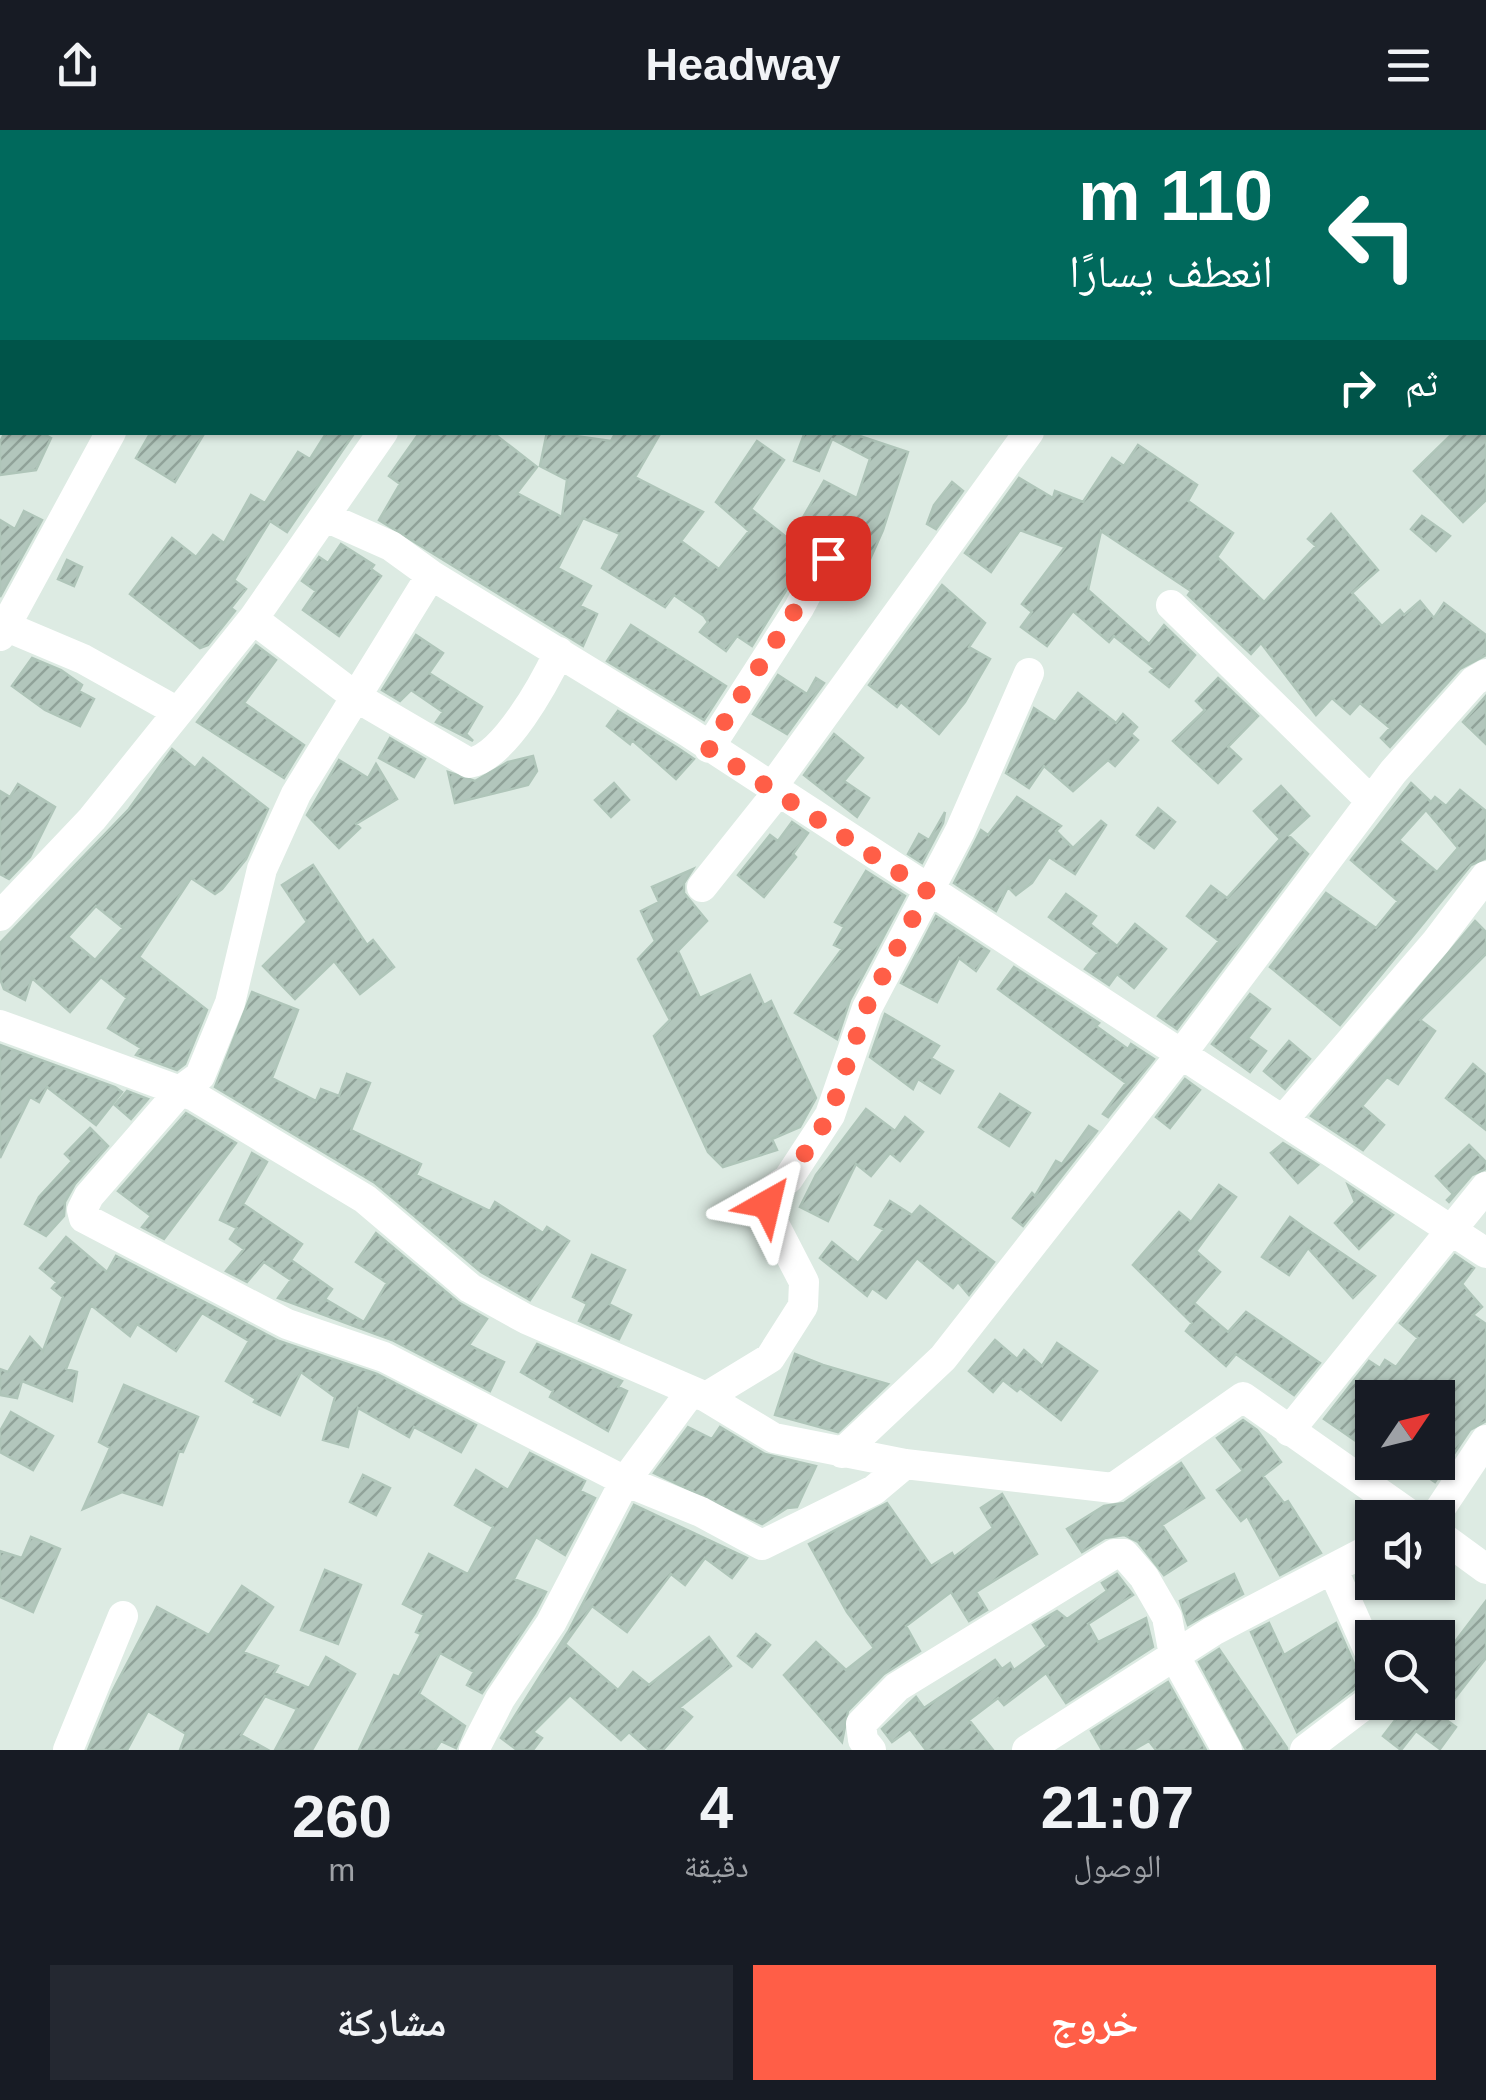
<!DOCTYPE html>
<html lang="ar">
<head>
<meta charset="utf-8">
<style>
	:root { --surface:#171b24; --page:#242831; --text:#f1f3f6; --muted:#9ea1a6; --accent:#ff5e47 }
	body { margin:0; font-family:Helvetica,"Noto Naskh Arabic",sans-serif; background:var(--page); color:var(--text); direction:rtl; height:100vh; display:flex; flex-direction:column; font-size:38px; white-space:nowrap }
	* { box-sizing:border-box; margin:0 }
	p { font-size:32px; color:var(--muted) }
	.icon { flex:none; width:55px; height:55px; fill:none; stroke:currentColor; stroke-width:2; stroke-linecap:round; stroke-linejoin:round }
	.map { position:relative; height:1620px; overflow:hidden; direction:ltr }
	.side { display:flex; flex-direction:column; background:var(--surface); flex:1 }
	.side>* { flex:none }
	.top-card { position:absolute; left:0px; top:0px; width:1488px; height:305px; box-shadow:0 2px 8px #0004; direction:rtl; background:#00695c; color:#fff; overflow:hidden }
	.needle { width:65px; rotate:55deg }
	.buttons { position:absolute; left:1355px; top:1250px; display:grid; gap:20px }
	.buttons a { display:grid; place-items:center; width:100px; height:100px; border-radius:0px; background:var(--surface); box-shadow:0 2px 8px #0004; font-size:50px }
	.pin { position:absolute; display:grid; place-items:center; width:85px; height:85px; color:#fff; margin:-42px; border-radius:20px; box-shadow:0 5px 15px #0006 }
	.me { position:absolute; width:110px; margin:-55px; rotate:37deg; stroke-linejoin:round; filter:drop-shadow(0 0 8px #0008) }
	.turn { display:flex; align-items:center; gap:35px; height:210px; padding:0 50px; font-size:45px }
	.turn .icon { width:130px; height:130px; stroke-width:2.5 }
	.turn b { display:block; font-size:70px; line-height:85px }
	.then { display:flex; align-items:center; height:95px; padding:0 50px; background:#0003; gap:20px; font-size:38px }
	.eta { display:flex; justify-content:space-evenly; align-items:center; height:170px; text-align:center }
	.eta b { font-size:60px; font-weight:700; line-height:70px }
	.cta { display:flex; gap:20px; margin-top:auto; padding:20px 50px }
	.cta a { flex:1; height:115px; border-radius:0px; background:var(--accent); color:#fff; font-size:40px; font-weight:700; line-height:115px; text-align:center }
	.cta a+a { background:var(--page); color:var(--text) }
	header { display:flex; justify-content:space-between; align-items:center; height:130px; padding:0 50px; background:var(--surface); font-size:45px; font-weight:700 }
	.map>svg:first-child { display:block }
</style>
</head>
<body>
<header><svg class="icon" aria-label="menu" viewBox="0 0 24 24"><path d="M4 6h16M4 12h16M4 18h16"/></svg>Headway<svg class="icon" aria-label="share" viewBox="0 0 24 24"><path d="M12 15V3M7 8l5-5 5 5M5 13v7h14v-7"/></svg></header>
<div class="map">
<svg width="1486" height="1620" viewBox="0 0 1486 1620">
	<defs>
		<pattern id="building-hatch" width="6" height="6" patternUnits="userSpaceOnUse" patternTransform="scale(2.5)"><rect width="6" height="6" fill="#b2c6bc"/><path d="M-1 1l2-2M0 6l6-6M5 7l2-2" fill="none" stroke="#90a299"/></pattern>
	</defs>
	<rect width="100%" height="100%" fill="#ddebe3"/>
	<path fill="url(#building-hatch)" stroke="#afc5b9" stroke-width="2.5" fill-rule="evenodd" d="M 5,302 L 40,302 L 51,308 L 36,340 L 0,345 L 0,312 Z
		M 151,302 L 205,302 L 175,352 L 136,328 Z
		M 327,302 L 355,302 L 287,402 L 270,391 L 234,450 L 246,459 L 231,478 L 235,481 L 208,515 L 200,518 L 130,464 L 172,408 L 196,427 L 213,405 L 224,413 L 251,365 L 265,373 L 298,322 L 310,329 Z
		M 420,302 L 492,302 L 537,337 L 517,363 L 562,387 L 567,350 L 540,336 L 547,302 L 611,311 L 616,302 L 661,302 L 635,347 L 703,382 L 681,411 L 719,439 L 749,401 L 716,372 L 757,311 L 784,330 L 751,379 L 790,410 L 824,351 L 857,368 L 870,329 L 832,309 L 819,341 L 794,331 L 805,302 L 848,302 L 908,322 L 883,400 L 855,463 L 833,454 L 848,426 L 847,409 L 839,401 L 822,402 L 752,516 L 737,506 L 726,521 L 700,502 L 708,492 L 704,486 L 674,465 L 665,477 L 602,438 L 620,404 L 583,388 L 558,438 L 591,456 L 580,476 L 597,484 L 583,516 L 379,390 L 400,354 L 389,346 Z
		M 1454,302 L 1486,302 L 1486,370 L 1463,392 L 1414,341 Z
		M 1138,315 L 1197,355 L 1188,371 L 1233,403 L 1217,427 L 1264,472 L 1316,416 L 1308,409 L 1331,384 L 1378,440 L 1352,463 L 1382,496 L 1400,480 L 1404,485 L 1420,471 L 1434,488 L 1444,473 L 1486,505 L 1486,525 L 1460,539 L 1390,617 L 1381,608 L 1390,598 L 1360,573 L 1350,584 L 1332,568 L 1316,585 L 1261,513 L 1251,524 L 1188,465 L 1191,461 L 1101,401 L 1088,460 L 1149,514 L 1164,495 L 1195,525 L 1169,557 L 1150,542 L 1154,538 L 1114,506 L 1109,512 L 1073,481 L 1047,516 L 1021,497 L 1032,482 L 1022,474 L 1065,417 L 1020,400 L 991,442 L 965,423 L 1019,348 L 1053,368 L 1055,361 L 1083,372 L 1112,328 L 1124,336 Z
		M 952,352 L 963,361 L 936,399 L 927,394 L 934,375 Z
		M 24,381 L 42,390 L 0,467 L 0,390 L 15,399 Z
		M 1422,386 L 1450,406 L 1436,421 L 1411,399 Z
		M 341,414 L 374,435 L 371,439 L 381,446 L 339,506 L 303,480 L 316,461 L 302,451 L 319,427 L 328,433 Z
		M 67,430 L 82,437 L 74,456 L 58,449 Z
		M 942,455 L 985,493 L 969,517 L 990,529 L 965,572 L 939,604 L 901,572 L 897,577 L 869,555 Z
		M 631,495 L 726,556 L 704,590 L 607,531 Z
		M 416,505 L 443,523 L 429,543 L 482,577 L 466,604 L 473,611 L 436,592 L 443,582 L 411,560 L 400,571 L 382,560 Z
		M 256,515 L 276,530 L 244,573 L 304,615 L 284,648 L 197,592 Z
		M 32,528 L 61,540 L 82,555 L 79,561 L 94,569 L 80,596 L 45,580 L 12,556 Z
		M 778,545 L 807,564 L 816,548 L 824,553 L 787,604 L 753,584 Z
		M 1218,548 L 1258,586 L 1228,617 L 1241,629 L 1218,653 L 1173,611 L 1205,580 L 1196,571 Z
		M 1078,563 L 1116,593 L 1123,584 L 1137,597 L 1131,604 L 1138,610 L 1115,636 L 1108,630 L 1073,661 L 1044,636 L 1029,658 L 1006,643 L 1034,578 L 1055,592 Z
		M 1486,566 L 1486,614 L 1463,592 Z
		M 618,581 L 678,618 L 694,629 L 676,649 L 632,610 L 630,614 L 607,596 Z
		M 834,604 L 863,628 L 844,651 L 869,668 L 857,687 L 804,645 Z
		M 390,608 L 425,629 L 414,647 L 379,628 Z
		M 172,619 L 195,638 L 203,628 L 268,679 L 246,729 L 222,759 L 215,764 L 191,748 L 139,827 L 207,880 L 185,934 L 177,940 L 136,925 L 141,918 L 108,898 L 127,868 L 101,847 L 70,882 L 32,848 L 25,870 L 4,859 L 0,849 L 0,813 L 129,679 ZM 96,776 L 123,798 L 95,830 L 68,807 Z
		M 533,626 L 537,641 L 528,655 L 455,673 L 448,642 L 475,651 L 508,632 Z
		M 339,630 L 368,648 L 376,634 L 397,669 L 356,694 L 360,698 L 339,718 L 307,685 Z
		M 614,653 L 629,670 L 611,687 L 595,670 Z
		M 1411,653 L 1431,672 L 1435,667 L 1446,676 L 1460,660 L 1486,681 L 1486,728 L 1471,735 L 1340,895 L 1270,837 L 1326,763 L 1376,798 L 1398,771 L 1351,730 ZM 1426,680 L 1458,718 L 1437,742 L 1399,710 Z
		M 18,654 L 55,677 L 30,727 L 9,749 L 0,744 L 0,661 L 10,667 Z
		M 1281,656 L 1309,686 L 1288,705 L 1308,724 L 1177,899 L 1158,886 L 1219,811 L 1187,786 L 1211,756 L 1227,768 L 1280,709 L 1254,681 Z
		M 1017,667 L 1061,696 L 1056,701 L 1073,718 L 1101,691 L 1106,695 L 1075,744 L 1049,727 L 1032,753 L 1016,765 L 1008,757 L 996,781 L 954,753 L 981,700 L 988,705 Z
		M 1158,678 L 1175,692 L 1154,718 L 1137,705 Z
		M 945,682 L 943,693 L 922,733 L 908,724 L 919,704 L 929,710 Z
		M 792,692 L 808,703 L 793,724 L 796,727 L 764,767 L 738,745 L 770,705 L 778,711 Z
		M 313,735 L 367,815 L 373,810 L 394,837 L 360,864 L 334,831 L 295,869 L 263,836 L 307,792 L 282,755 Z
		M 693,739 L 684,753 L 684,763 L 707,791 L 678,821 L 700,868 L 750,845 L 764,875 L 771,871 L 816,968 L 800,997 L 772,1009 L 777,1020 L 723,1037 L 708,1022 L 654,906 L 670,890 L 638,829 L 655,811 L 641,781 L 659,772 L 652,757 Z
		M 866,741 L 905,766 L 850,870 L 837,909 L 795,883 L 842,819 L 834,815 L 844,797 L 835,792 Z
		M 1066,764 L 1096,786 L 1090,794 L 1117,816 L 1135,794 L 1166,819 L 1134,858 L 1117,844 L 1109,855 L 1085,839 L 1098,823 L 1049,787 Z
		M 936,786 L 989,821 L 976,841 L 959,828 L 937,872 L 901,853 Z
		M 1475,791 L 1486,802 L 1486,824 L 1420,890 L 1435,901 L 1398,954 L 1387,947 L 1362,976 L 1384,995 L 1363,1020 L 1311,986 Z
		M 1014,837 L 1099,893 L 1096,896 L 1128,919 L 1131,914 L 1154,929 L 1108,987 L 1103,984 L 1126,953 L 998,859 Z
		M 252,862 L 298,880 L 272,948 L 316,971 L 321,959 L 339,966 L 347,944 L 370,953 L 351,1000 L 421,1034 L 416,1045 L 490,1081 L 495,1072 L 543,1103 L 547,1097 L 569,1111 L 530,1170 L 481,1142 L 375,1053 L 215,957 Z
		M 1250,864 L 1270,879 L 1248,908 L 1266,921 L 1250,942 L 1212,914 Z
		M 885,884 L 939,916 L 931,928 L 953,941 L 940,963 L 918,949 L 913,959 L 870,927 Z
		M 1289,911 L 1310,929 L 1285,959 L 1264,941 Z
		M 0,915 L 115,957 L 122,962 L 96,995 L 47,957 L 39,972 L 30,967 L 0,1028 Z
		M 1473,934 L 1486,945 L 1486,1000 L 1446,968 Z
		M 1185,949 L 1200,960 L 1170,998 L 1156,987 Z
		M 127,961 L 148,969 L 131,989 L 115,975 Z
		M 1000,964 L 1030,983 L 1009,1016 L 979,997 Z
		M 866,979 L 895,1001 L 905,987 L 923,1002 L 900,1031 L 890,1023 L 871,1046 L 856,1034 L 828,1091 L 800,1077 L 816,1045 Z
		M 186,983 L 236,1013 L 164,1109 L 142,1097 L 151,1086 L 118,1061 Z
		M 1089,996 L 1097,1001 L 1023,1096 L 1013,1088 L 1032,1063 L 1035,1066 L 1056,1031 L 1062,1034 Z
		M 90,998 L 108,1016 L 75,1054 L 65,1072 L 64,1086 L 46,1106 L 25,1094 L 39,1067 L 72,1031 L 65,1024 Z
		M 1283,1013 L 1318,1035 L 1298,1053 L 1271,1023 Z
		M 1469,1015 L 1486,1032 L 1486,1039 L 1472,1045 L 1449,1072 L 1447,1070 L 1453,1064 L 1436,1046 Z
		M 252,1023 L 267,1032 L 243,1074 L 302,1114 L 291,1130 L 332,1159 L 325,1169 L 364,1192 L 387,1153 L 356,1132 L 376,1103 L 458,1172 L 487,1189 L 469,1215 L 504,1232 L 490,1261 L 392,1210 L 278,1168 L 291,1150 L 264,1132 L 247,1152 L 226,1141 L 244,1119 L 230,1109 L 237,1098 L 220,1090 Z
		M 1219,1055 L 1236,1067 L 1196,1121 L 1220,1142 L 1194,1173 L 1228,1202 L 1246,1182 L 1320,1233 L 1294,1265 L 1236,1224 L 1226,1236 L 1186,1201 L 1192,1193 L 1133,1135 L 1179,1082 L 1191,1092 Z
		M 1348,1055 L 1393,1085 L 1359,1119 L 1335,1093 L 1355,1072 Z
		M 890,1071 L 912,1085 L 920,1076 L 994,1132 L 969,1165 L 958,1152 L 953,1158 L 917,1128 L 886,1168 L 872,1158 L 867,1166 L 820,1128 L 832,1112 L 858,1133 L 884,1100 L 875,1095 Z
		M 1290,1087 L 1305,1098 L 1375,1146 L 1353,1168 L 1308,1118 L 1289,1145 L 1262,1127 Z
		M 66,1107 L 107,1142 L 116,1126 L 279,1211 L 377,1244 L 476,1295 L 461,1322 L 414,1297 L 409,1307 L 358,1278 L 348,1317 L 323,1310 L 335,1267 L 301,1242 L 280,1285 L 254,1272 L 256,1269 L 226,1251 L 249,1211 L 202,1183 L 176,1221 L 137,1194 L 130,1206 L 91,1175 L 66,1239 L 77,1242 L 72,1271 L 22,1251 L 17,1268 L 0,1265 L 0,1239 L 8,1242 L 30,1207 L 43,1221 L 63,1167 L 52,1158 L 57,1152 L 40,1138 Z
		M 592,1125 L 625,1140 L 609,1174 L 631,1185 L 619,1209 L 579,1191 L 587,1174 L 573,1167 Z
		M 1455,1125 L 1474,1138 L 1462,1154 L 1482,1177 L 1473,1185 L 1486,1194 L 1486,1291 L 1470,1300 L 1435,1352 L 1405,1332 L 1438,1332 L 1438,1309 L 1454,1283 L 1424,1254 L 1415,1268 L 1372,1268 L 1372,1322 L 1324,1289 L 1369,1231 L 1380,1238 L 1385,1230 L 1396,1237 L 1418,1208 L 1400,1193 Z
		M 995,1210 L 1017,1229 L 1024,1220 L 1042,1236 L 1057,1213 L 1097,1241 L 1061,1290 L 1020,1258 L 1017,1261 L 1003,1250 L 993,1262 L 969,1241 Z
		M 537,1214 L 622,1251 L 618,1257 L 627,1261 L 608,1301 L 550,1267 L 553,1261 L 521,1242 Z
		M 795,1224 L 823,1235 L 888,1254 L 838,1302 L 775,1285 Z
		M 124,1255 L 198,1287 L 183,1322 L 179,1321 L 162,1375 L 122,1362 L 83,1379 L 110,1318 L 99,1312 Z
		M 11,1282 L 53,1306 L 33,1340 L 0,1322 L 0,1301 Z
		M 1243,1290 L 1257,1300 L 1281,1332 L 1263,1346 L 1284,1373 L 1288,1371 L 1321,1423 L 1280,1445 L 1247,1386 L 1241,1391 L 1217,1360 L 1243,1341 L 1217,1308 Z
		M 688,1297 L 712,1309 L 720,1297 L 765,1324 L 816,1336 L 797,1377 L 787,1378 L 762,1394 L 654,1343 Z
		M 530,1323 L 585,1351 L 580,1361 L 595,1368 L 565,1425 L 536,1407 L 514,1449 L 546,1462 L 535,1483 L 482,1563 L 467,1555 L 474,1542 L 440,1523 L 419,1564 L 465,1596 L 456,1618 L 441,1611 L 435,1620 L 359,1620 L 394,1545 L 399,1547 L 421,1504 L 416,1502 L 424,1485 L 403,1474 L 429,1424 L 468,1444 L 493,1397 L 455,1375 L 476,1340 L 508,1360 Z
		M 1181,1333 L 1204,1368 L 1162,1395 L 1186,1431 L 1164,1445 L 1138,1412 L 1124,1405 L 1105,1408 L 1082,1422 L 1067,1399 L 1104,1376 L 1124,1373 Z
		M 363,1345 L 390,1358 L 376,1385 L 350,1372 Z
		M 1002,1364 L 1037,1424 L 976,1462 L 987,1480 L 969,1491 L 951,1462 L 906,1496 L 920,1521 L 884,1544 L 848,1581 L 842,1612 L 784,1545 L 816,1512 L 846,1540 L 874,1518 L 847,1482 L 809,1414 L 887,1373 L 931,1436 L 952,1423 L 954,1427 L 993,1398 L 981,1378 Z
		M 634,1375 L 747,1428 L 732,1448 L 705,1428 L 685,1455 L 671,1444 L 627,1502 L 592,1476 L 565,1514 L 618,1560 L 633,1542 L 649,1555 L 709,1507 L 731,1536 L 680,1577 L 692,1587 L 663,1620 L 649,1620 L 629,1602 L 621,1610 L 570,1565 L 533,1602 L 542,1608 L 533,1620 L 517,1620 L 501,1608 L 568,1502 Z
		M 31,1407 L 60,1419 L 33,1482 L 0,1467 L 0,1421 L 22,1428 Z
		M 325,1440 L 361,1455 L 338,1514 L 301,1500 Z
		M 1117,1444 L 1133,1465 L 1088,1494 L 1098,1512 L 1146,1488 L 1153,1517 L 1066,1573 L 1046,1543 L 1004,1575 L 998,1568 L 969,1590 L 993,1620 L 926,1620 L 910,1599 L 892,1612 L 882,1599 L 916,1567 L 924,1578 L 995,1530 L 1002,1539 L 1010,1533 L 1014,1540 L 1047,1516 L 1033,1495 L 1057,1481 L 1067,1489 L 1107,1461 L 1102,1453 Z
		M 1234,1444 L 1243,1464 L 1188,1495 L 1180,1471 Z
		M 242,1456 L 273,1477 L 243,1522 L 278,1536 L 274,1543 L 309,1558 L 326,1527 L 355,1544 L 312,1620 L 275,1620 L 297,1579 L 265,1566 L 241,1605 L 268,1620 L 180,1620 L 186,1604 L 148,1581 L 127,1620 L 88,1620 L 112,1562 L 157,1477 L 209,1505 Z
		M 1486,1471 L 1486,1528 L 1441,1586 L 1456,1597 L 1440,1619 L 1416,1601 L 1401,1620 L 1383,1606 L 1409,1572 L 1438,1572 L 1438,1534 Z
		M 1269,1493 L 1284,1525 L 1336,1493 L 1355,1536 L 1372,1551 L 1361,1554 L 1297,1602 L 1251,1502 Z
		M 756,1504 L 770,1515 L 752,1537 L 738,1526 Z
		M 1219,1519 L 1287,1618 L 1287,1620 L 1246,1620 L 1199,1532 Z
		M 1168,1552 L 1206,1620 L 1156,1620 L 1149,1611 L 1133,1620 L 1102,1620 L 1091,1601 Z"/>
	<g fill="none" stroke-linecap="round" stroke-linejoin="round">
		<path stroke="#fff" stroke-width="30" d="M 554,2 L 555,0
			M 328,388 L 391,416 L 431,445 L 688,602 L 1486,1123
			M 431,445 L 296,664 L 262,739 L 230,873 L 200,946 L 181,960 L 89,1066 L 82,1080 L 84,1088 L 287,1194 L 384,1227 L 625,1351 L 701,1382 L 762,1415 L 874,1360 L 905,1334
			M 1171,475 L 1371,671
			M 253,489 L 356,567 L 469,633 C 504,628 545,552 559,522
			M 5,496 L 83,529 L 178,582
			M 0,506 L 111,302
			M 709,618 L 799,478 L 831,418
			M 770,660 L 1029,302
			M 702,757 L 777,663
			M 0,786 L 92,689 L 253,489 L 383,302
			M 0,895 L 194,966 L 365,1069 L 470,1158 L 526,1189 L 706,1267 L 774,1308 L 905,1334 L 1113,1358 L 1243,1267 L 1415,1388
			M 1283,990 L 1436,812 L 1486,746
			M 706,1267 L 770,1228 L 803,1176 L 804,1152 L 770,1086 L 771,1061 L 788,1049 L 830,985 L 867,878 L 960,701 L 1029,543
			M 1289,1301 L 1486,1057
			M 842,1323 L 943,1228 L 1182,923 L 1393,642 L 1474,551 L 1486,544
			M 1434,1388 L 1486,1310
			M 1438,1404 L 1486,1439
			M 1333,1440 L 1372,1528
			M 68,1620 L 123,1486
			M 474,1620 L 500,1569 L 551,1493 L 625,1351 L 690,1263
			M 871,1620 L 863,1610 L 861,1594 L 897,1557 L 1114,1424 L 1124,1424 L 1144,1447 L 1167,1487 L 1174,1525 L 1227,1620
			M 1027,1620 L 1213,1501 L 1372,1418
			M 1305,1620 L 1372,1569"/>
	</g>
	<g fill="none" stroke-linecap="round" stroke-linejoin="round">
		<path stroke="#ff5e47" stroke-width="18" stroke-dasharray="0 32.4" d="M 767,1074 L 772,1060 L 788,1049 L 830,985 L 866,878 L 927,761 L 708,618 L 828,428"/>
	</g>
</svg>
<div class="buttons">
<a><svg class="needle" viewBox="-14 -14 28 28"><path d="M0-13l5 13h-10z" fill="#e53935"/><path d="M0 13l5-13h-10z" fill="#9ea1a6"/></svg></a>
<a><svg class="icon" aria-label="sound" viewBox="0 0 24 24"><path d="M4 9h4l5-4v14l-5-4H4zM17 9q2 3 0 6"/></svg></a>
<a><svg class="icon" aria-label="search" viewBox="0 0 24 24"><circle cx="10" cy="10" r="6"/><path d="M15 15l6 6"/></svg></a>
</div>
<div class="pin" style="left:828px;top:428px;background:#d93025"><svg class="icon" aria-label="arrive" viewBox="0 0 24 24"><path d="M6 21V4h12l-3 4 3 4H6"/></svg></div>
<svg class="me" style="left:767px;top:1074px" viewBox="-20 -20 40 40"><path d="M0-17L14 15 0 8-14 15z" fill="#ff5e47" stroke="#fff" stroke-width="4"/></svg>
<div class="top-card">
<div class="turn"><svg class="icon" aria-label="left" viewBox="0 0 24 24"><path d="M17 20v-9H6M10 6l-5 5 5 5"/></svg><div><b>110 m</b>انعطف يسارًا</div></div>
<div class="then">ثم<svg class="icon" aria-label="right" viewBox="0 0 24 24"><path d="M7 20v-9h11M14 6l5 5-5 5"/></svg></div>
</div>
</div>
<section class="side">
<div class="eta">
<div><b>21:07</b><p>الوصول</p></div>
<div><b>4</b><p>دقيقة</p></div>
<div><b>260</b><p>m</p></div>
</div>
<div class="cta"><a>خروج</a><a>مشاركة</a></div>
</section>
</body>
</html>
